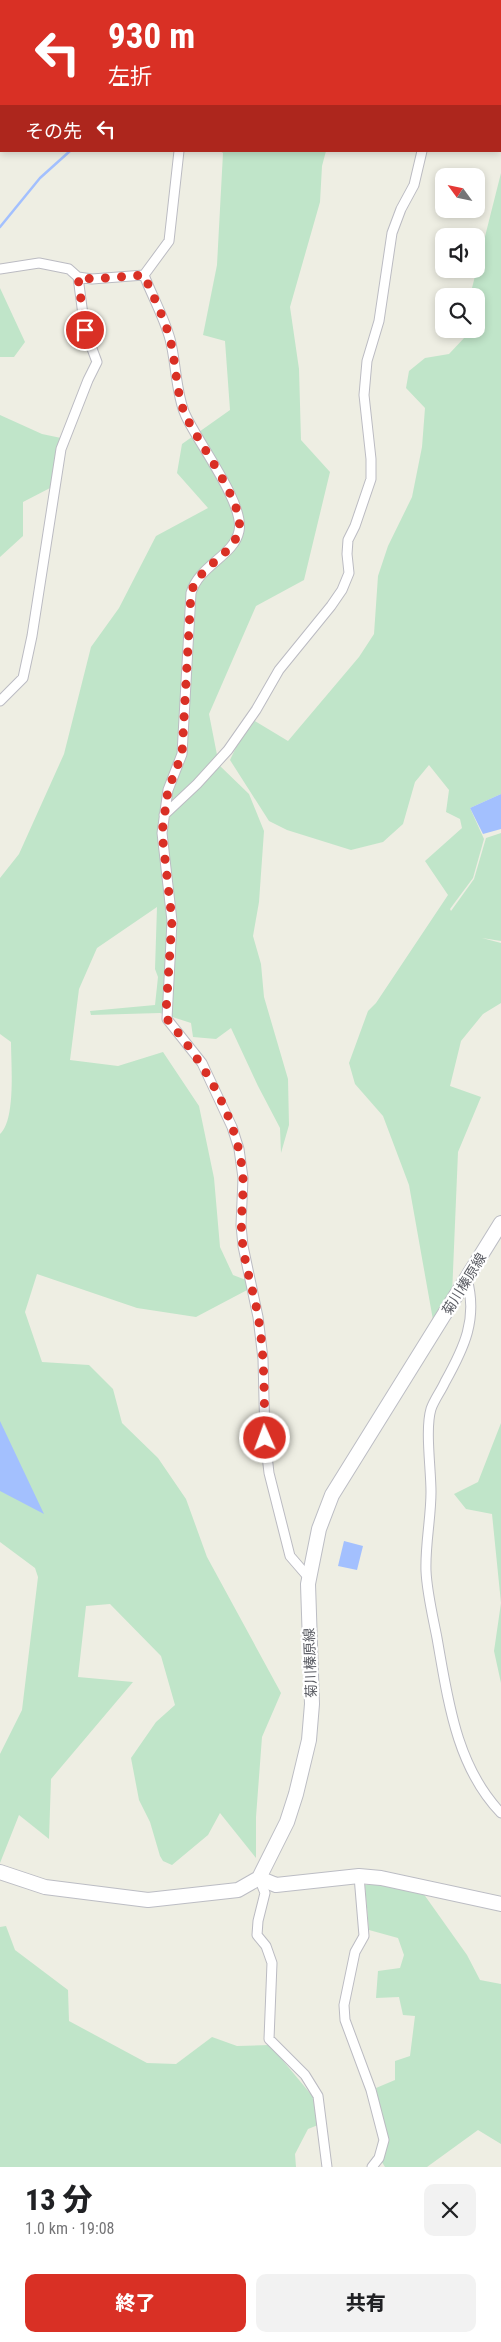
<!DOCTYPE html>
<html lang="ja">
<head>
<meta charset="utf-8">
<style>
	:root { --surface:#fff; --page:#f2f2f2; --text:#202124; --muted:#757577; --accent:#d93025 }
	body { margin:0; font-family:"Roboto Condensed","Noto Sans JP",sans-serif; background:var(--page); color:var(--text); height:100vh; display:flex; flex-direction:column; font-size:19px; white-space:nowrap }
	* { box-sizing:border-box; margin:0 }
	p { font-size:16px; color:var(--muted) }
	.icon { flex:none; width:28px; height:28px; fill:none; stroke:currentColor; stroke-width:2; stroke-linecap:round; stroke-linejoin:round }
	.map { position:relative; height:2167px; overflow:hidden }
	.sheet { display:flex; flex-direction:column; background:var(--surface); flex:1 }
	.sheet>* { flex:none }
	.guide { position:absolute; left:0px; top:0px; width:501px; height:152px; box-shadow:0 2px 8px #0003; background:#d93025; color:#fff; overflow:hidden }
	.needle { width:32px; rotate:303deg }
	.fabs { position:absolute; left:435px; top:168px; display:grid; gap:10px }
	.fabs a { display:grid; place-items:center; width:50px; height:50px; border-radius:10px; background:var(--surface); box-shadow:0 2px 8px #0003; font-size:25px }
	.pin { position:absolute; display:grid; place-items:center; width:42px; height:42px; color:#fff; margin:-21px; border:2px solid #fff; border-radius:50%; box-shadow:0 1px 5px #0007 }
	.me { position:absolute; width:55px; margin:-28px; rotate:358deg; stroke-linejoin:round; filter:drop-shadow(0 0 4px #0008) }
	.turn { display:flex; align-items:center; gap:18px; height:105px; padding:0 25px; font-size:22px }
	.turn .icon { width:65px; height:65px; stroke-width:2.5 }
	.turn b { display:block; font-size:35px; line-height:42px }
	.then { display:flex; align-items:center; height:48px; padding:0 25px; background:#0003; gap:10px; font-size:19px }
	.round { display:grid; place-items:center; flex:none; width:52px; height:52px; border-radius:10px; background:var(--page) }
	.head { display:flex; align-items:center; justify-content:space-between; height:85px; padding:0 25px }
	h1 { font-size:30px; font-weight:800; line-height:38px }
	.action { display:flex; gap:10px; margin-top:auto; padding:10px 25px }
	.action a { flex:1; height:58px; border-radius:10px; background:var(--accent); color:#fff; font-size:20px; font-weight:800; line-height:58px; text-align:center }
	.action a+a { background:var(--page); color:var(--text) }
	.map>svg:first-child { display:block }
</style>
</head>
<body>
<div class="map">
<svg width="501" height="2167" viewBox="0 0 501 2167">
	<rect width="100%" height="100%" fill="#eeeee3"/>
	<path fill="#c0e5c9" d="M 312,0 L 478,0 L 310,1 Z
		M 220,151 L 326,151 L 322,166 L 320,202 L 290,307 L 299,369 L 301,440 L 330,472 L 304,580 L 256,606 L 209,714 L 219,765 L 249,794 L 264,831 L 259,902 L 253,936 L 261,964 L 264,997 L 288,1079 L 289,1125 L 281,1153 L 280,1128 L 258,1086 L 231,1028 L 216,1039 L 193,1037 L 191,1023 L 160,1013 L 91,1015 L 90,1011 L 155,1005 L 158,977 L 155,969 L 157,907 L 97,948 L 79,989 L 70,1060 L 118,1066 L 163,1052 L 199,1106 L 214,1178 L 220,1247 L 233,1275 L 246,1280 L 249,1289 L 196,1317 L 137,1308 L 37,1274 L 25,1312 L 42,1362 L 89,1365 L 113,1389 L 122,1423 L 158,1458 L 186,1499 L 207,1557 L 281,1693 L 262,1737 L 256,1817 L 256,1858 L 220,1813 L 208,1835 L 172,1865 L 163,1861 L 160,1856 L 150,1822 L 139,1800 L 131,1758 L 156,1722 L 175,1705 L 161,1656 L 110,1604 L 86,1606 L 78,1677 L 133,1682 L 51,1779 L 49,1839 L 19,1815 L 0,1863 L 0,1754 L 22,1710 L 38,1577 L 35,1568 L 0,1542 L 0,1134 C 16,1120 11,1063 11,1042 L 0,1034 L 0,878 L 19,854 L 64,754 L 91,647 L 119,608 L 156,536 L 208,508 L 177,473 L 182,444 L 230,410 L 225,341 L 203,335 L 217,265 L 223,153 Z
		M 501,173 L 501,794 L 470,808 L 484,839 L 473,878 L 450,909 L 451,911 L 474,879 L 486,838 L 501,833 L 501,941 L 482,938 L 501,943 L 501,1003 L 483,1014 L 461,1041 L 450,1086 L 481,1097 L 458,1152 L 452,1295 L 433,1320 L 409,1185 L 383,1116 L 355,1084 L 349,1063 L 368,1011 L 376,1003 L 448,895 L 425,861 L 462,828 L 460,819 L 446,812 L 449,790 L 429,765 L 415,782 L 403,824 L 383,842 L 351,850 L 287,830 L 269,821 L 230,760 L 250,718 L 288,741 L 359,657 L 374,634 L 378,576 L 388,546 L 412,497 L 422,447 L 425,408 L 406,388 L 409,371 L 425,358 L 449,354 L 465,337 L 466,329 L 476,329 L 476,296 L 470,296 Z
		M 0,288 L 25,342 L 14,357 L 0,357 Z
		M 0,415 L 42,434 L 61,438 L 52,487 L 23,502 L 23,536 L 0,557 Z
		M 501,1423 L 501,1683 L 494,1651 L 501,1603 L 492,1514 L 466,1509 L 454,1494 L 478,1482 Z
		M 384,1884 L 423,1893 L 467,1955 L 480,1980 L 501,1984 L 501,2144 L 478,2130 L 427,2167 L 385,2167 L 380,2159 L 386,2140 L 376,2088 L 395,2080 L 395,2061 L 410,2056 L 415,2016 L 403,2015 L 399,1997 L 376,1998 L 378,1971 L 400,1968 L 404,1955 L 398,1938 L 369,1930 L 365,1885 Z
		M 6,1926 L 15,1950 L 68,1990 L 69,2021 L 147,2063 L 176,2064 L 212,2037 L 237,2046 L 270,2045 L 314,2098 L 318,2125 L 308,2129 L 295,2154 L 296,2167 L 0,2167 L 0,1927 Z"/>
	<path fill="#a3c0fe" d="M 501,794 L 501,829 L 483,834 L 470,808 Z
		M 0,1421 L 44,1514 L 0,1491 Z
		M 344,1541 L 363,1546 L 357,1570 L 338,1566 Z"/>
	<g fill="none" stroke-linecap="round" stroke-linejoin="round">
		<path stroke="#a3c0fe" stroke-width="2.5" d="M 282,1 L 283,0
			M 0,227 L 40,178 L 70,151"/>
		<defs>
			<path id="street" d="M 103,0 L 104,1
				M 26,1 L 27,0
				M 309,1 L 310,0
				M 0,36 L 1,34
				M 500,61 L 501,59
				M 0,269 L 39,263 L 69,269 L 78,277 L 92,279 L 144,275 L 169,241 L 179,151
				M 144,275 C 152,296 164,317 170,339 C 176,361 176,394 185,414 C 196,440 245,503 239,531 C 234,556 199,565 191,593 L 182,754 L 168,790 L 162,833 L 172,921 L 167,1019 L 202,1063 L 232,1127 L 239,1149 L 243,1178 L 241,1225 L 243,1246 L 258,1317 L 263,1359 L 265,1438 L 269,1473 L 290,1556 L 309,1578
				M 0,701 L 23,678 L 32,636 L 61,449 L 88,380 L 97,362 L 85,330 L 78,277
				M 164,815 L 197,784 L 228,750 L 256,710 L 279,670 L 331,606 L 342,590 L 349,573 L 347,554 L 348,540 L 355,526 L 371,479 L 371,459 L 364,395 L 367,361 L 379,321 L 392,233 L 401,209 L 414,185 L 422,151
				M 467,1279 C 478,1319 464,1348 445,1382 C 441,1391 434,1400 431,1409 C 425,1429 431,1469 431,1492 C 431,1518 425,1545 426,1571 C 427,1593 433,1617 437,1638 C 448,1700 456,1766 501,1813
				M 359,1876 L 364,1936 L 355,1952 L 344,2005 L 345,2020 L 371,2090 L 384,2140 L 379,2158 L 372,2167
				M 259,1878 L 265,1893 L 258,1921 L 257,1935 L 266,1946 L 272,1963 L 269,2039 L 305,2075 L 318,2096 L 327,2167"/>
			<path id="secondary" d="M 0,1872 L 45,1887 L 148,1900 L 238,1890 L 259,1878 L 287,1822 L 296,1794 L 309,1740 L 312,1704 L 308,1584 L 319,1529 L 332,1495 L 501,1223
				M 259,1878 L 276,1885 L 359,1876 L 381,1878 L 501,1904"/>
		</defs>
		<use href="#street" stroke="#bbbbc2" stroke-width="11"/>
		<use href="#secondary" stroke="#bcbdc4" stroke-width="16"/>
		<use href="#street" stroke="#fff" stroke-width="9"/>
		<use href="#secondary" stroke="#fff" stroke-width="14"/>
	</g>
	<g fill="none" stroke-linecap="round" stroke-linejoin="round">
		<path stroke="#d93025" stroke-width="9" stroke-dasharray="0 16.2" d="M 85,330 L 78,277 L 92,279 L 144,275 C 153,296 164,317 170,339 C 176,361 176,394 185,414 C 196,440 245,503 239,530 C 233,556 199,565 191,593 L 182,754 L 168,790 L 162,833 L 172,920 L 166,1012 L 167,1019 C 204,1063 239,1119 243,1178 C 244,1200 239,1223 243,1246 C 246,1270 254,1293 258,1316 C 265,1356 264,1397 265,1438"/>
	</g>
	<g text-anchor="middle" stroke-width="4.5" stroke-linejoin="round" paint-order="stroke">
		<g font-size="14" fill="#5b5d64" stroke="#fff">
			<text transform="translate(464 1284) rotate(-58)" y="5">菊川榛原線</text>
			<text transform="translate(310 1663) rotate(-92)" y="5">菊川榛原線</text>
		</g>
	</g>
</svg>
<div class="fabs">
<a><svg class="needle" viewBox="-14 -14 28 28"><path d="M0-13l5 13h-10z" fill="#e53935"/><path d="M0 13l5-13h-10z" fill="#757577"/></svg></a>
<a><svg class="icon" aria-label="sound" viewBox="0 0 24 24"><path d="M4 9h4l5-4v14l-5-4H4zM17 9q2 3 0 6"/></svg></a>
<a><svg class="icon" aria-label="search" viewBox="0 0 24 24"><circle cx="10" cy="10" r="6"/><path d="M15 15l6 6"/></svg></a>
</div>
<div class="pin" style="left:85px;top:330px;background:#d93025"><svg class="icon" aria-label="arrive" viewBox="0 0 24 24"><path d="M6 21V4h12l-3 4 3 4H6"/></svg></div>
<svg class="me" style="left:265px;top:1438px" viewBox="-20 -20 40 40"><circle r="17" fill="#d93025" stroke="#fff" stroke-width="3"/><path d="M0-11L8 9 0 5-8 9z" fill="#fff"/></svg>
<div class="guide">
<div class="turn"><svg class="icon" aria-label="left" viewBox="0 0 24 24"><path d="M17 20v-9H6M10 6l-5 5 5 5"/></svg><div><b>930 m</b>左折</div></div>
<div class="then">その先<svg class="icon" aria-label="left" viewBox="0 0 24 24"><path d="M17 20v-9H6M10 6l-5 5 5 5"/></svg></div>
</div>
</div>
<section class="sheet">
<div class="head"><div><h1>13 分</h1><p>1.0 km · 19:08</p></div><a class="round"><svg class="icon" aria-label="close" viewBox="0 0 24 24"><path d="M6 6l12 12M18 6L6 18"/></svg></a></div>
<div class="action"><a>終了</a><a>共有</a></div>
</section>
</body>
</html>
